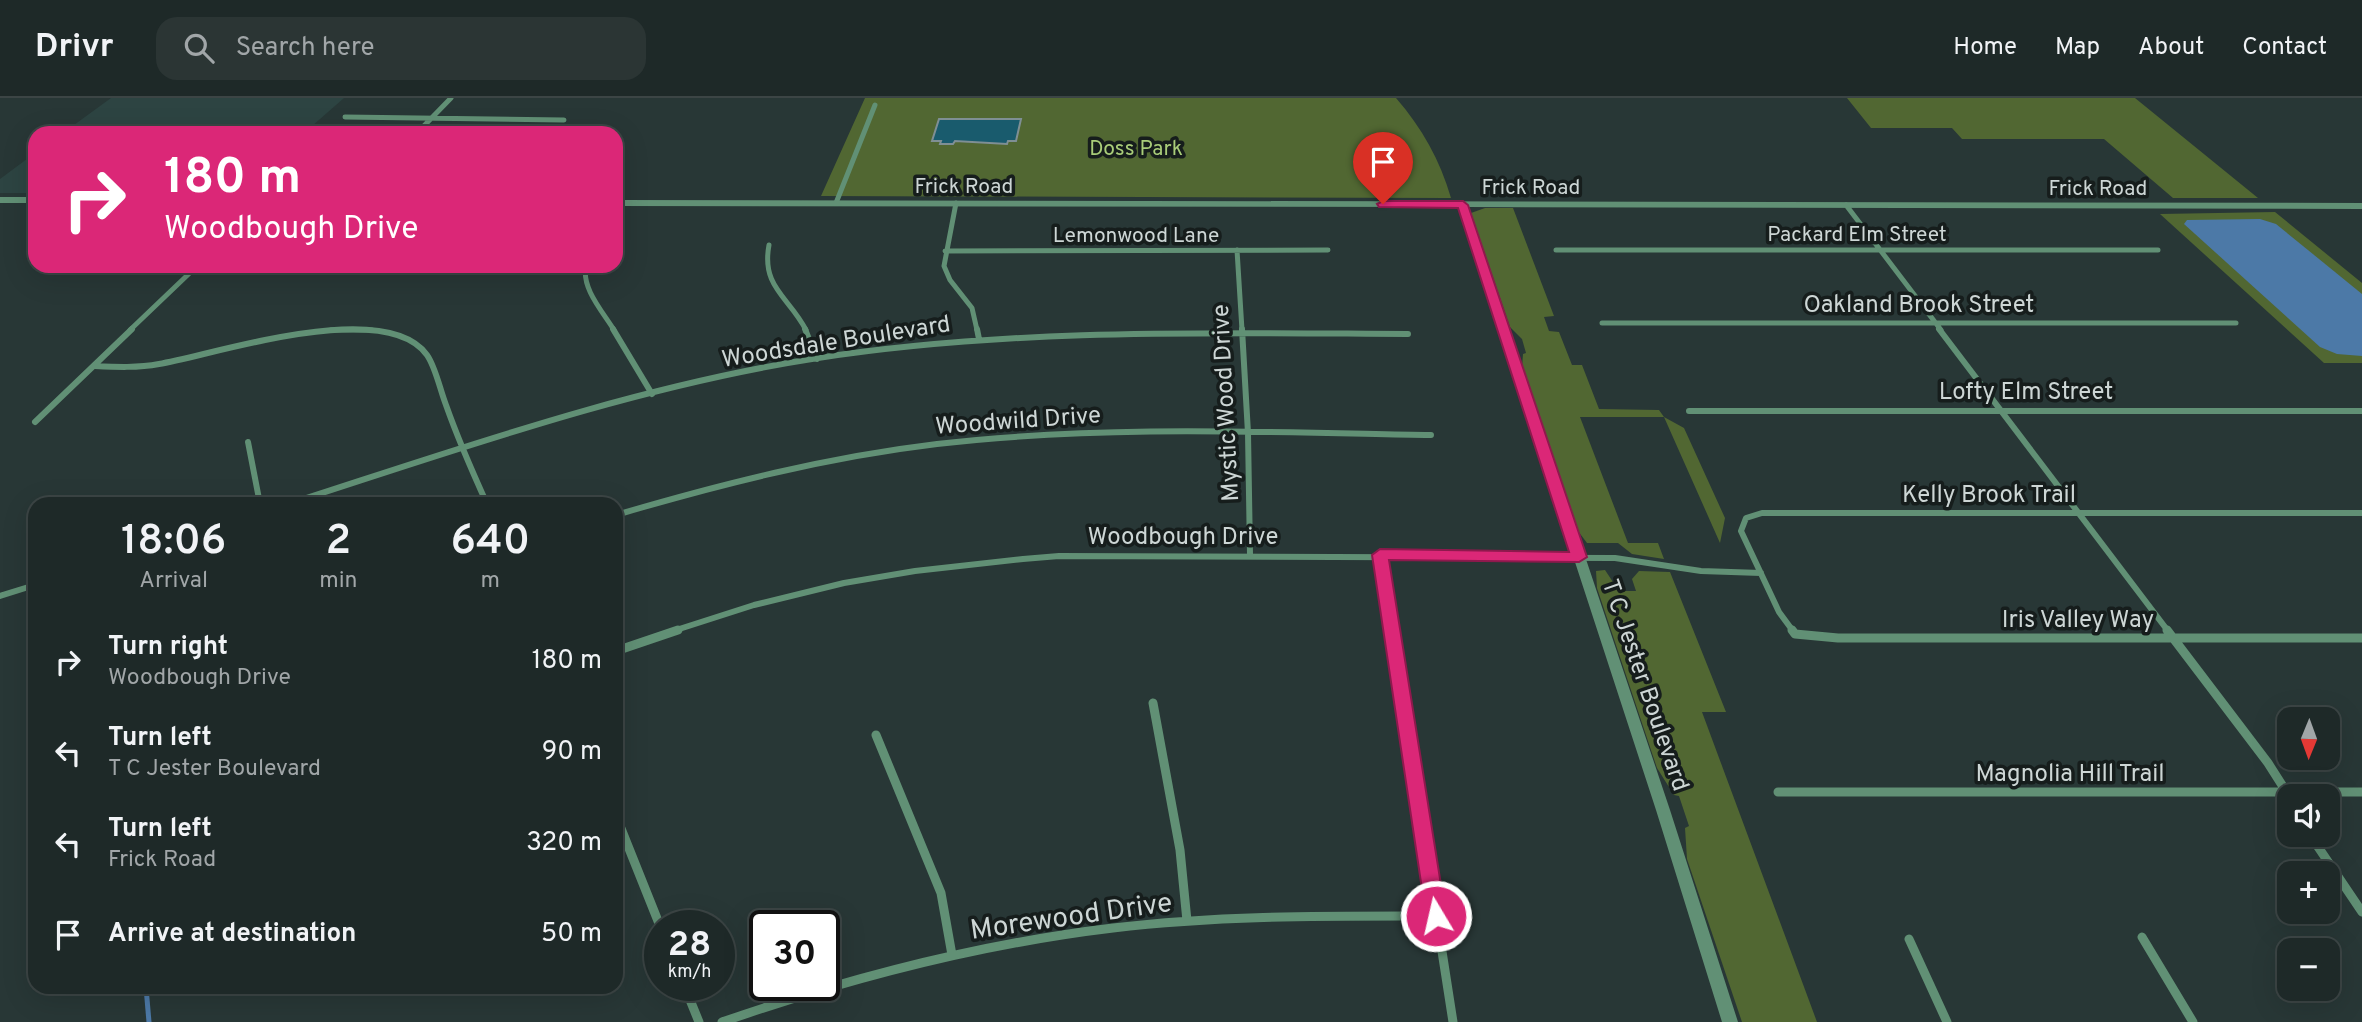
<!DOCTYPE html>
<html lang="en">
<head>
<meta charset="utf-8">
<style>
	:root { --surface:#1e2928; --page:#2b3534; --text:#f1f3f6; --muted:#a1a6a8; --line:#3c4545 }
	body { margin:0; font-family:Overpass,sans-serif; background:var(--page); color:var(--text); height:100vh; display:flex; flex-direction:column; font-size:26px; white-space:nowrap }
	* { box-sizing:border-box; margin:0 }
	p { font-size:23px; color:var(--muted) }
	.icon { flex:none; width:38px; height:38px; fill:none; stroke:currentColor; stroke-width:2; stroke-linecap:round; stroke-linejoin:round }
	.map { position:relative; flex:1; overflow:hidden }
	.details { position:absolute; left:28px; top:399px; width:595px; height:497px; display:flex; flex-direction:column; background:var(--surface); border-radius:21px; box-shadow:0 7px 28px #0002,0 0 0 2px var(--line) }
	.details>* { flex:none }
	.top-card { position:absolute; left:28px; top:28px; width:595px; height:147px; border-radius:21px; box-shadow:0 7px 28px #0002,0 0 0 2px var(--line); background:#db2777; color:#fff; overflow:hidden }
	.needle { width:46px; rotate:181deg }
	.buttons { position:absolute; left:2277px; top:609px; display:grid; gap:14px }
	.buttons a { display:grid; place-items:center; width:63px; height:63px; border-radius:14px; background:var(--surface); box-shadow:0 7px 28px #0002,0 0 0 2px var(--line); font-size:35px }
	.speed { position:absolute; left:644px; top:812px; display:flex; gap:14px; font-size:35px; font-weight:700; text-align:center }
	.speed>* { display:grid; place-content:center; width:91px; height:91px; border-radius:50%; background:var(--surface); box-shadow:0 7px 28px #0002,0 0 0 2px var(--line); line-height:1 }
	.speed small { font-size:18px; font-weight:400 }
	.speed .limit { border:4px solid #111; border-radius:10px; background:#fff; color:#111 }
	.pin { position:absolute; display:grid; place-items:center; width:60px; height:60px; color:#fff; margin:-72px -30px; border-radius:50% 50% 50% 0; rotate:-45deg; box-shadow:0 0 7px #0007 }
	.pin .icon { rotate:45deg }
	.me { position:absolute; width:77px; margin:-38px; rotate:351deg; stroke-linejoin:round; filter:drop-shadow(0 0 5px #0008) }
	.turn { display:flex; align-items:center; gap:24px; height:147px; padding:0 21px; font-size:32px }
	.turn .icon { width:91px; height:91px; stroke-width:2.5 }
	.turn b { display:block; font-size:49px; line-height:60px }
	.eta { display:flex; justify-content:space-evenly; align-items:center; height:119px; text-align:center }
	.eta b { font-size:42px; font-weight:600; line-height:49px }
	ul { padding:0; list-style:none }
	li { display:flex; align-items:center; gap:21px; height:91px; padding:0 21px }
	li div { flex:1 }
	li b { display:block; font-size:26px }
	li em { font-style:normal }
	header { display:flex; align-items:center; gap:42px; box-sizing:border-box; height:98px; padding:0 35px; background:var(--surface); border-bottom:2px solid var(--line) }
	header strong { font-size:33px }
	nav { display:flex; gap:38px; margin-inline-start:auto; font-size:24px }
	.search { width:490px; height:63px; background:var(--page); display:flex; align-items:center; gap:18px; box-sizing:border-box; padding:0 24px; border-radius:21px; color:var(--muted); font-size:26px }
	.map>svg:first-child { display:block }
</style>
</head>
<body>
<header>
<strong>Drivr</strong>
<div class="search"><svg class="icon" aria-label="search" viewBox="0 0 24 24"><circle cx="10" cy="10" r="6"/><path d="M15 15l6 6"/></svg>Search here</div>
<nav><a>Home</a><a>Map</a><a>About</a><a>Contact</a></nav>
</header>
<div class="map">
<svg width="2362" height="924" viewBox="0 0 2362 924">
	<rect width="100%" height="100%" fill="#283736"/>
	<path fill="#2d4442" d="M 111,0 L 344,0 L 304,35 L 63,35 Z
		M 35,55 L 35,95 L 0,95 L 0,81 Z"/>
	<path fill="#516732" d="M 865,0 L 1396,0 C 1422,30 1440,62 1451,100 L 821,98 Z
		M 1847,0 L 2135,0 L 2258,100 L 2173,100 L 2104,41 L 1962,41 L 1952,30 L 1871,30 Z
		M 1485,110 L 1513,110 L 1554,218 L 1544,219 L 1549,233 L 1559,234 L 1572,267 L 1582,267 L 1599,311 L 1659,312 L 1664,319 L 1684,330 L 1725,420 L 1720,445 L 1664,319 L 1580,319 L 1628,445 L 1658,445 L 1664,461 L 1632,456 L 1618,445 L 1587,445 L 1578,433 L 1522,269 L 1523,256 L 1526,255 L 1522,241 L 1510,229 L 1471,115 Z
		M 2275,114 L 2362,185 L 2362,265 L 2324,265 L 2160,116 Z
		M 1605,472 L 1619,493 L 1636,493 L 1632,481 L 1639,473 L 1670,474 L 1726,614 L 1702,614 L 1817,924 L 1742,924 L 1687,761 L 1685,730 L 1689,728 L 1679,698 L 1674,697 L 1657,670 L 1597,490 L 1596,473 Z"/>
	<path fill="#4c79a7" d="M 2260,121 L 2276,126 L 2362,196 L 2362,258 L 2337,256 L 2320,249 L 2184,126 L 2187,122 Z"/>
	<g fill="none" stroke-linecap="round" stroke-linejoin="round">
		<path stroke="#4c79a7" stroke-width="5" d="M 146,889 L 149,924"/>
	</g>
	<path fill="#195b6d" stroke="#7f8f94" stroke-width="2" d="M 939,21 L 1021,21 L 1016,43 L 1008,43 L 1007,46 L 955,43 L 953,46 L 940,46 L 941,43 L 932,43 Z"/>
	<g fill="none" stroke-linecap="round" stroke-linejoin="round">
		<path stroke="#619075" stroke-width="5" d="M 345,19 L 564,22
			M 417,35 L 451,0
			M 836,105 L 875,7
			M 956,105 L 944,168 L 950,182 L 972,210 L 977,232
			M 1846,107 L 1941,232
			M 616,116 L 623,105
			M 769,147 C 761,189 789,199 806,232
			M 1237,152 L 1242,232
			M 1556,152 L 2158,152
			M 945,153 L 1328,152
			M 586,168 C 581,190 603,214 614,232
			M 1602,225 L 2236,225
			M 130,232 L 197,168
			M 331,232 L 372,232"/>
		<path stroke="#619075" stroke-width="6" d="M 613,231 L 652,296
			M 805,231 L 817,261
			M 977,231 L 979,241
			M 1242,231 L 1248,335 L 1250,456
			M 1939,231 L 2168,533
			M 95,268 C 116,269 138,270 159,266 C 217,256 385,199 427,257 C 436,270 440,292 446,307 C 458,341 472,373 487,406
			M 1689,313 L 2362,313
			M 35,324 L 132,231
			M 248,344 L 260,406
			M 288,406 C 462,350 637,288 818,260 C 1013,230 1211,235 1408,236
			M 616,417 C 721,386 828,359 937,346 C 1101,327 1266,334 1431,337
			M 1380,457 L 1392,533
			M 0,498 L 35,487
			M 673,533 L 754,507 L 844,485 L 915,473 L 1023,461 L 1059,458 L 1615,460 L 1701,473 L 1761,475
			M 1793,533 L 1779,514 L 1741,433 L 1746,420 L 1762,415 L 2362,415"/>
		<path stroke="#619075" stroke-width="9" d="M 1392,532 L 1453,924
			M 1792,532 L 1795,536 L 1838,540 L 2362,540
			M 2167,532 L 2268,665 L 2289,698
			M 616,553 L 678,532
			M 1153,605 L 1180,752 L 1187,823
			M 876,637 L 941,795 L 952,857
			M 1778,694 L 2362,694
			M 616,718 L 660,828
			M 2310,737 L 2362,814
			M 2142,839 L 2193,924
			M 1909,841 L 1947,924
			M 684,887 L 699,924
			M 722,924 C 849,880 979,846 1113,830 C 1220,817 1328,818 1436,818"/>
		<path fill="#619075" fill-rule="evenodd" d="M 0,99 L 35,99 L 35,105 L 0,105 Z
			M 616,102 L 2362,105 L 2362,111 L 1468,109 L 1670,712 L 1738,924 L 1722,924 L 1656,712 L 1459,109 L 616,108 Z"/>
	</g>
	<path fill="#db2777" stroke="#8e194d" stroke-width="2" d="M 1383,103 L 1463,103 L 1468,107 L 1587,459 L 1579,464 L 1389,462 L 1446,818 L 1443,824 L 1436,827 L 1429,824 L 1426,818 L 1372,457 L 1380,451 L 1569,454 L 1458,110 L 1379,109 L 1377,106 Z"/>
	<g text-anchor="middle" stroke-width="7" stroke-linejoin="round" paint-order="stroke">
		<g font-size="21" fill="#a9cd79" stroke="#161d1c">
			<text x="1136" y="57">Doss Park</text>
		</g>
		<g font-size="21" fill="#cdd6d5" stroke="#161d1c">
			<text x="964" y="95">Frick Road</text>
			<text x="1531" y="96">Frick Road</text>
			<text x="2098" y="97">Frick Road</text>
			<text x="1857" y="143">Packard Elm Street</text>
			<text x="1136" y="144">Lemonwood Lane</text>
		</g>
		<g font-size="24" fill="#cdd6d5" stroke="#161d1c">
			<text x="1919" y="214">Oakland Brook Street</text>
			<text transform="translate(836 243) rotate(-9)" y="8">Woodsdale Boulevard</text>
			<text x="2026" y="301">Lofty Elm Street</text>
			<text transform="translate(1225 305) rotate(-93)" y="8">Mystic Wood Drive</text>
			<text transform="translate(1018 322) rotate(-4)" y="8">Woodwild Drive</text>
			<text x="1989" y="404">Kelly Brook Trail</text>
			<text x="1183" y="446">Woodbough Drive</text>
			<text x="2078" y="529">Iris Valley Way</text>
			<text transform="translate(1646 587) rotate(71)" y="8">T C Jester Boulevard</text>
			<text x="2070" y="683">Magnolia Hill Trail</text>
		</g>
		<g font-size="28" fill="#cdd6d5" stroke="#161d1c">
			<text transform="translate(1071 817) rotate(-8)" y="10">Morewood Drive</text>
		</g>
	</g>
</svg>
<div class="buttons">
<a><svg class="needle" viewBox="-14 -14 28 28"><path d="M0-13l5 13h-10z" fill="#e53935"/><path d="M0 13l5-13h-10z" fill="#a1a6a8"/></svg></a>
<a><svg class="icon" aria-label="sound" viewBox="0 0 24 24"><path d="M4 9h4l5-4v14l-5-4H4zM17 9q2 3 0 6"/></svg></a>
<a>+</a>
<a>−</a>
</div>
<div class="speed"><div>28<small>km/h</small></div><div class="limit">30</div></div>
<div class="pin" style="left:1383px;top:106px;background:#d93025"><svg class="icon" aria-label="arrive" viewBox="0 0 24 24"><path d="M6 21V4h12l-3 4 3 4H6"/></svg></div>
<svg class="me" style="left:1436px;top:818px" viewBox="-20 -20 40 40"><circle r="17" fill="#db2777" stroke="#fff" stroke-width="3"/><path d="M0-11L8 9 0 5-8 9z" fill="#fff"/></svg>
<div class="top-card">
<div class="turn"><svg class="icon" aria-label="right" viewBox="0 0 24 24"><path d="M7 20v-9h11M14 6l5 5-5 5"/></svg><div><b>180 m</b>Woodbough Drive</div></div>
</div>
<section class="details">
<div class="eta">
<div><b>18:06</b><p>Arrival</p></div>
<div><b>2</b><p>min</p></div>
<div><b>640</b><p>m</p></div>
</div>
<ul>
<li><svg class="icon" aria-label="right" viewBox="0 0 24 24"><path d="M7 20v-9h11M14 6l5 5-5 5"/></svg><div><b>Turn right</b><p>Woodbough Drive</p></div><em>180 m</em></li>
<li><svg class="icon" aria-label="left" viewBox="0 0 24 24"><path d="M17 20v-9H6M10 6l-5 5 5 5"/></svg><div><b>Turn left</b><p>T C Jester Boulevard</p></div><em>90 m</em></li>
<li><svg class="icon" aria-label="left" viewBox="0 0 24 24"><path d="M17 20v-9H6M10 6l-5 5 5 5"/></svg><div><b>Turn left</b><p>Frick Road</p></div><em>320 m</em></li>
<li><svg class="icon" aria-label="arrive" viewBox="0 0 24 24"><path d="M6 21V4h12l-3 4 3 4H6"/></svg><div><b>Arrive at destination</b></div><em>50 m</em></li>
</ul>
</section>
</div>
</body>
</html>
